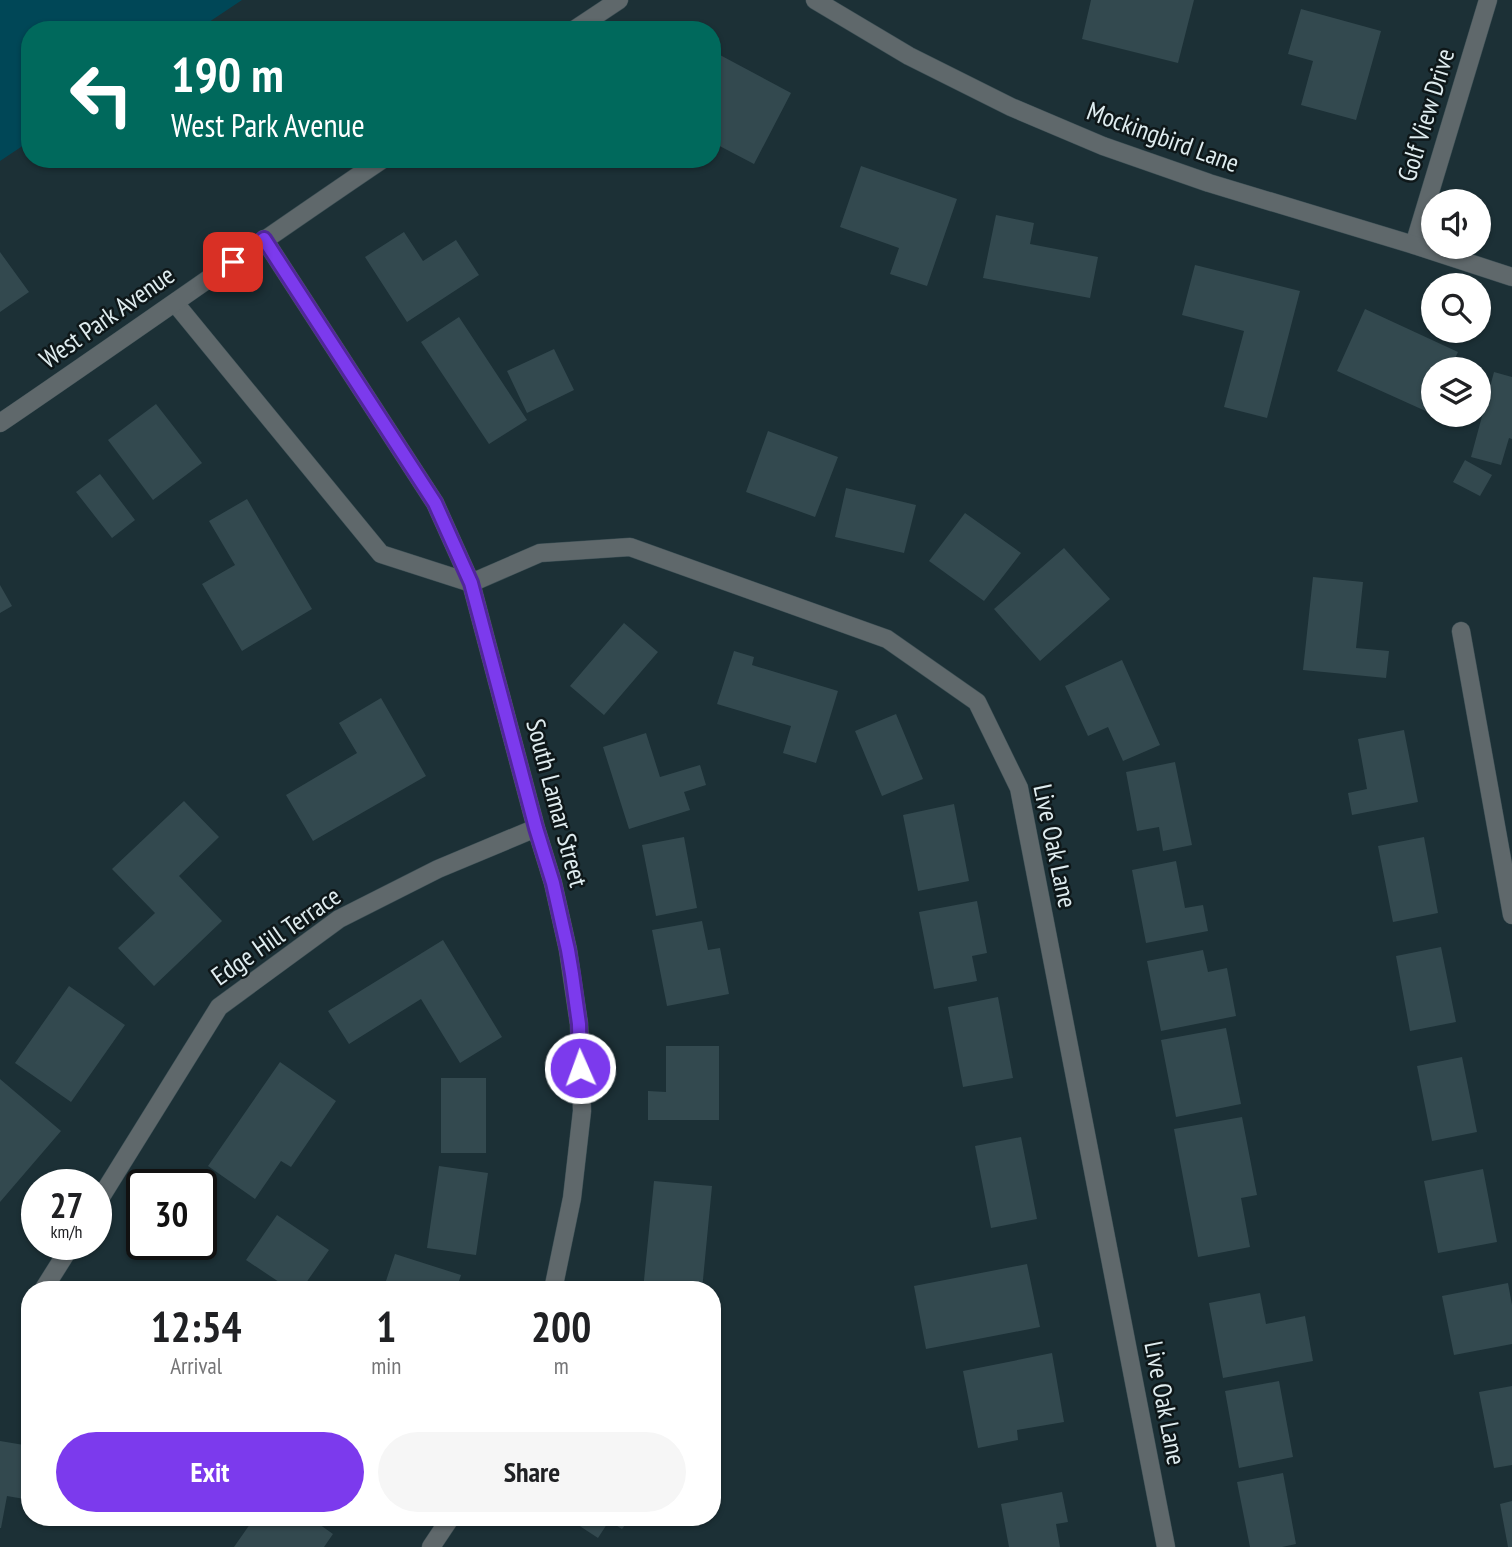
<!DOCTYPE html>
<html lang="en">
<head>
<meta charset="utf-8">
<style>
	:root { --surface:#fff; --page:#f6f6f6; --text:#202124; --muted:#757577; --accent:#7c3aed }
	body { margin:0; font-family:"PT Sans Narrow",sans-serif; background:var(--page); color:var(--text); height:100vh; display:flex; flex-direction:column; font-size:26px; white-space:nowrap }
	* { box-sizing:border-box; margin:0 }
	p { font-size:23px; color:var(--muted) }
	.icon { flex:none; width:38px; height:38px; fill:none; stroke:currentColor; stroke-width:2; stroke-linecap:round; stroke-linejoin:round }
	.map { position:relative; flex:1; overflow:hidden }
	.panel { position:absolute; left:21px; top:1281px; width:700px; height:245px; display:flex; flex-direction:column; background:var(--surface); border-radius:28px; box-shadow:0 2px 5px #0004 }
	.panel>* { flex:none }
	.banner { position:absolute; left:21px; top:21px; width:700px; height:147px; border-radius:28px; box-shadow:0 2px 5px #0004; background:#00695c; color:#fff; overflow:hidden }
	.tools { position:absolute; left:1421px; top:189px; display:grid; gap:14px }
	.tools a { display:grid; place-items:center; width:70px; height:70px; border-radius:50%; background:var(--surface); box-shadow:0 2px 5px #0004; font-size:35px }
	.speed { position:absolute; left:21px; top:1169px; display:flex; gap:14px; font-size:35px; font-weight:700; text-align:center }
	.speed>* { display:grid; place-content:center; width:91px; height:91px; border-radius:50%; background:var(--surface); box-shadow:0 2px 5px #0004; line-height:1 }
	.speed small { font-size:18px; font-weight:400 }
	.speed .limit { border:4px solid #111; border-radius:10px; background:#fff; color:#111 }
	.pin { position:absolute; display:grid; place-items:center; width:60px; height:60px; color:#fff; margin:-30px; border-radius:14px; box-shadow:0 4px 10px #0006 }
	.me { position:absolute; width:77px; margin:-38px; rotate:358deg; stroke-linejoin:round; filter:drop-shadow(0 0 5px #0008) }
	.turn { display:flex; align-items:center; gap:24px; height:147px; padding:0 35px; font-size:32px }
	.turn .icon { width:91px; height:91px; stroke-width:2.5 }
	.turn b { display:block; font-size:49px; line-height:60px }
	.eta { display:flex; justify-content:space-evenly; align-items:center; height:119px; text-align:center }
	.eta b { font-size:42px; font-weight:700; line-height:49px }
	.cta { display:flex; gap:14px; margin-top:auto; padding:14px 35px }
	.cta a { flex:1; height:80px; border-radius:42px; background:var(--accent); color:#fff; font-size:28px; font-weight:700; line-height:80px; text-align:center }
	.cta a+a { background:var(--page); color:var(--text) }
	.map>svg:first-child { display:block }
</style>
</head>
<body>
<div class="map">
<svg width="1512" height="1547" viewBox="0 0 1512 1547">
	<rect width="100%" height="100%" fill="#1c3036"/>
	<path fill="#004757" d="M 0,0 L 242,0 L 197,30 L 30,30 L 30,141 L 0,161 Z"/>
	<path fill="#33494f" d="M 1091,0 L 1194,0 L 1178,63 L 1082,39 Z
		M 1301,9 L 1381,31 L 1356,120 L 1301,105 L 1313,61 L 1288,54 Z
		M 720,55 L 791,93 L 754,164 L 712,142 L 712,70 Z
		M 861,166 L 957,199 L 927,286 L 890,274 L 899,248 L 840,227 Z
		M 996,215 L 1034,223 L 1030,244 L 1098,257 L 1090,298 L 983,278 Z
		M 404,232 L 423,261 L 456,240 L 479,275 L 407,322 L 365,257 Z
		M 0,252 L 29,292 L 0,312 Z
		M 1195,265 L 1300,291 L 1267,418 L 1224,407 L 1244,331 L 1182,315 Z
		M 1365,309 L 1458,352 L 1450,369 L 1433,369 L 1433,405 L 1430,413 L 1337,371 Z
		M 459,317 L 527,420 L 489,444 L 421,342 Z
		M 554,349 L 574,390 L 527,413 L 507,371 Z
		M 1494,372 L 1512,377 L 1512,439 L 1509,438 L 1501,465 L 1471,457 Z
		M 156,404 L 202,463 L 153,500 L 108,440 Z
		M 768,431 L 838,457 L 815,517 L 746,492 Z
		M 1465,460 L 1492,475 L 1480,496 L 1453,482 Z
		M 100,474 L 135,520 L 112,538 L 76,492 Z
		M 846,488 L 916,505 L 904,553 L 835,537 Z
		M 247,499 L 312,609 L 242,651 L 202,584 L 235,565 L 209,521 Z
		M 965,513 L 1021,553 L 984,601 L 929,561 Z
		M 1064,548 L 1110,599 L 1040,661 L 994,609 Z
		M 1313,577 L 1363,582 L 1356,648 L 1389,651 L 1386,678 L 1303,670 Z
		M 0,585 L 12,606 L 0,613 Z
		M 624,623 L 658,652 L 604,715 L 570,686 Z
		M 734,651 L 754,657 L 752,665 L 838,691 L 816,763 L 783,753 L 791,726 L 717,704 Z
		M 1122,660 L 1160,745 L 1123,761 L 1108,727 L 1088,736 L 1065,686 Z
		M 381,698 L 426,776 L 313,841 L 286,795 L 357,753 L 339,723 Z
		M 896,714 L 923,779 L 882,796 L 855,731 Z
		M 1404,730 L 1418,802 L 1352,815 L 1348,793 L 1367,789 L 1358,739 Z
		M 646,733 L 660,777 L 700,765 L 706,785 L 684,792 L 690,810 L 629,829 L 603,747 Z
		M 1175,762 L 1192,845 L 1163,851 L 1159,827 L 1137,831 L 1126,772 Z
		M 184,801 L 219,837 L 179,876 L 222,921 L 154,986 L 118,948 L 155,913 L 112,869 Z
		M 954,804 L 969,881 L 918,891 L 903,815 Z
		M 684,837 L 697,908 L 656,916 L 642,845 Z
		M 1424,837 L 1438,913 L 1393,922 L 1378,846 Z
		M 1176,861 L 1185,908 L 1203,905 L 1208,931 L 1146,943 L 1132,870 Z
		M 977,901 L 987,953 L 972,956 L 977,981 L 934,989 L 919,912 Z
		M 702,921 L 708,950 L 720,948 L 729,994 L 667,1006 L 652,930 Z
		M 443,940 L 502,1037 L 460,1063 L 421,999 L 349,1044 L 328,1011 Z
		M 1441,947 L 1456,1022 L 1410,1031 L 1396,956 Z
		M 1203,950 L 1208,972 L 1227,968 L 1236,1016 L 1161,1031 L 1147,961 Z
		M 69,986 L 125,1025 L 71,1102 L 15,1063 Z
		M 998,997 L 1013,1078 L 963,1087 L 948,1007 Z
		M 1226,1028 L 1241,1104 L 1176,1117 L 1161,1040 Z
		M 666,1046 L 719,1046 L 719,1120 L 648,1120 L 648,1091 L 666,1092 Z
		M 1462,1057 L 1477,1132 L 1432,1141 L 1417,1066 Z
		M 280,1062 L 336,1101 L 291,1167 L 281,1161 L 255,1199 L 208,1166 Z
		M 441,1078 L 486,1078 L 486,1153 L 441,1153 Z
		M 0,1079 L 61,1131 L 0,1202 Z
		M 1242,1117 L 1257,1195 L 1241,1198 L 1250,1247 L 1198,1257 L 1174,1129 Z
		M 1021,1137 L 1037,1219 L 991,1228 L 975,1146 Z
		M 439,1166 L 488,1173 L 476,1255 L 427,1248 Z
		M 1483,1169 L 1497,1242 L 1438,1253 L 1424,1181 Z
		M 654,1181 L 712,1186 L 702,1290 L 643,1290 Z
		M 277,1215 L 329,1250 L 301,1290 L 291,1290 L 246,1260 Z
		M 395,1254 L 461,1275 L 456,1290 L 383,1290 Z
		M 1027,1264 L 1040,1327 L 926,1349 L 914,1286 Z
		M 1508,1283 L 1512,1305 L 1512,1344 L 1454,1355 L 1442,1296 Z
		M 1260,1293 L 1266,1324 L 1305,1316 L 1313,1361 L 1223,1378 L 1209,1303 Z
		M 1052,1353 L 1064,1422 L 1017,1430 L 1018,1440 L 978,1448 L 963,1371 Z
		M 1279,1381 L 1293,1457 L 1239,1468 L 1225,1391 Z
		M 1512,1386 L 1512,1465 L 1494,1468 L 1479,1392 Z
		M 0,1441 L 30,1446 L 30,1500 L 7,1496 L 1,1528 L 0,1528 Z
		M 1283,1473 L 1296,1544 L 1282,1547 L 1250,1547 L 1237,1482 Z
		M 1062,1492 L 1068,1522 L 1056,1524 L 1060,1547 L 1009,1547 L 1001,1504 Z
		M 1512,1501 L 1512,1547 L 1508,1547 L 1500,1504 Z
		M 255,1517 L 309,1517 L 333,1534 L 324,1547 L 234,1547 Z
		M 566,1517 L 631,1517 L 622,1529 L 609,1521 L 598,1538 Z"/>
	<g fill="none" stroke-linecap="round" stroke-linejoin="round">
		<defs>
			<path id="minor" d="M 264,239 L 435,503 L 471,583 L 536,828 L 553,883 L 568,950 L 579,1024 L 582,1111 L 572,1198 L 553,1290
				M 1414,245 L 1488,0
				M 175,303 L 381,554 L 471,583
				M 471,583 L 540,553 L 630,547 L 887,639 L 977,702 L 1019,788 L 1166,1547
				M 1461,631 L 1512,915
				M 96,1205 L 219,1007 L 339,919 L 438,869 L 536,828
				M 43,1290 L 72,1244
				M 431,1547 L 451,1517"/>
			<path id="tertiary" d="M 815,0 L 909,56 L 1011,107 L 1103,146 L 1209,183 L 1414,245 L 1512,277
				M 574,30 L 619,0
				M 0,423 C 128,336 254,246 383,159"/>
		</defs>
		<use href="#minor" stroke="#3b4e54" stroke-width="19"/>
		<use href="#tertiary" stroke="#3b4e54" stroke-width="19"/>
		<use href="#minor" stroke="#5f686b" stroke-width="18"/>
		<use href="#tertiary" stroke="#5f686b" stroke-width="18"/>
	</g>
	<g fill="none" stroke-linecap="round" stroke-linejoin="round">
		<defs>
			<path id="route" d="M 233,262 L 264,239 L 435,503 L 471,583 L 536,828 L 553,883 L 568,950 L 572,974 L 579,1024 L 580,1068"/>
		</defs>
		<use href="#route" stroke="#51269a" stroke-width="18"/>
		<use href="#route" stroke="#7c3aed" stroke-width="12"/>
	</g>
	<g text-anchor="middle" stroke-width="5" stroke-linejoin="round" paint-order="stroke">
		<g font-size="26" fill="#dfecef" stroke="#0e1719">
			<text transform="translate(1426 115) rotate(-73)" y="9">Golf View Drive</text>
			<text transform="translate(1163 137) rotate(20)" y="9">Mockingbird Lane</text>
			<text transform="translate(107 317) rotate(-35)" y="9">West Park Avenue</text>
			<text transform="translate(557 803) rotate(75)" y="9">South Lamar Street</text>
			<text transform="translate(1055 846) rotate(78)" y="9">Live Oak Lane</text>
			<text transform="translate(276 936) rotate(-35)" y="9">Edge Hill Terrace</text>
			<text transform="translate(1165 1403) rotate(79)" y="9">Live Oak Lane</text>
		</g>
	</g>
</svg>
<div class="tools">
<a><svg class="icon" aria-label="sound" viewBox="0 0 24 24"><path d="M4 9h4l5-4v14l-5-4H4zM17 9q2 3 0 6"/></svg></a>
<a><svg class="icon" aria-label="search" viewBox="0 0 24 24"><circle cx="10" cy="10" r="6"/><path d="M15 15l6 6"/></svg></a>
<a><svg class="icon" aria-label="layers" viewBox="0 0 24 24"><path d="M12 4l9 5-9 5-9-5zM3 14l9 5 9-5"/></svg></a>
</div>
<div class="speed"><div>27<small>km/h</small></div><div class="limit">30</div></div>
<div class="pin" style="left:233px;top:262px;background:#d93025"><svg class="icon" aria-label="arrive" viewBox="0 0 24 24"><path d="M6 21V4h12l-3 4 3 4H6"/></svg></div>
<svg class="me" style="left:580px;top:1068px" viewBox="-20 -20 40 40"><circle r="17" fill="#7c3aed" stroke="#fff" stroke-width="3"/><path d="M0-11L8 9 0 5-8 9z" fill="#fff"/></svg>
<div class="banner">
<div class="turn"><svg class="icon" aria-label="left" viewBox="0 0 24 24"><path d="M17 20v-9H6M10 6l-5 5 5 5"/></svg><div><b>190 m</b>West Park Avenue</div></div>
</div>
<section class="panel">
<div class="eta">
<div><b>12:54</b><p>Arrival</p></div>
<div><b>1</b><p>min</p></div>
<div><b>200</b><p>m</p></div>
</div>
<div class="cta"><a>Exit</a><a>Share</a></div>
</section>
</div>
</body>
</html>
